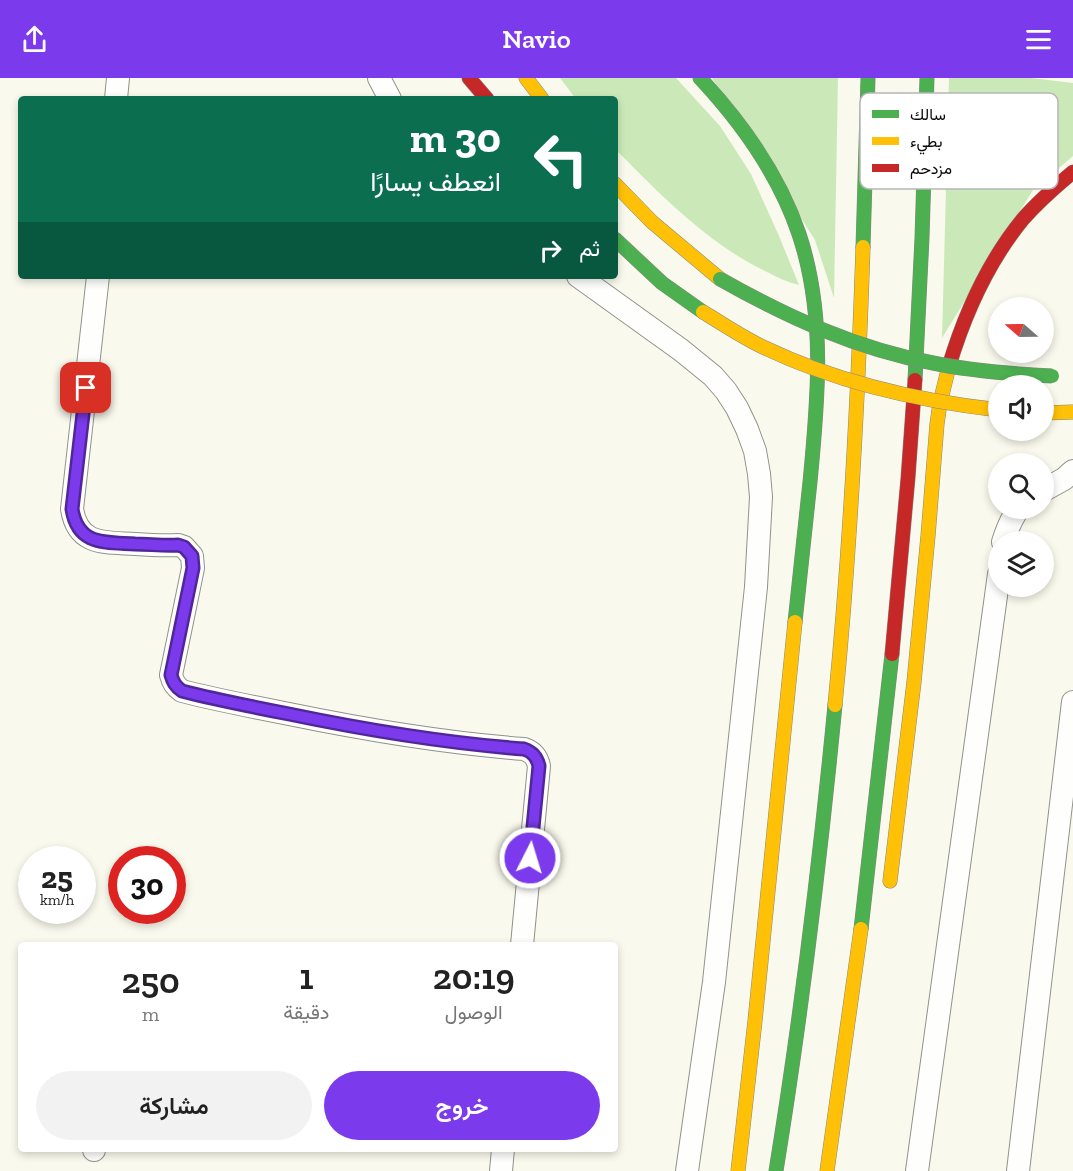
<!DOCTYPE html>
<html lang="ar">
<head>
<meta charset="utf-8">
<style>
	:root { --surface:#fff; --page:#f2f2f2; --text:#222; --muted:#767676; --accent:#7c3aed }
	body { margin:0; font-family:"Zilla Slab",Vazirmatn,serif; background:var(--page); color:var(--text); direction:rtl; height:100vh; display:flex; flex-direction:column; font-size:22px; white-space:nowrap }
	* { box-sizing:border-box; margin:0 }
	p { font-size:20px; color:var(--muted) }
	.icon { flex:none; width:33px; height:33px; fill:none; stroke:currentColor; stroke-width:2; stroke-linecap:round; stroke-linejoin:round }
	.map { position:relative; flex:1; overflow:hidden; direction:ltr }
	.sheet { position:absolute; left:18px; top:864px; width:600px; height:210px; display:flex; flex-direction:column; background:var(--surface); border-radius:6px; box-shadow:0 3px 9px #0003; direction:rtl }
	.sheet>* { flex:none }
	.top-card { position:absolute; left:18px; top:18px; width:600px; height:183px; border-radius:6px; box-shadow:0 3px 9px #0003; direction:rtl; background:#0b6e4f; color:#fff; overflow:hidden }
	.needle { width:39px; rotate:290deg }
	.controls { position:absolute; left:988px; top:219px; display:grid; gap:12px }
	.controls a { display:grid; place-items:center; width:66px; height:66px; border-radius:50%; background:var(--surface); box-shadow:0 3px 9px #0003; font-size:30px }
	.speed { position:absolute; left:18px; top:768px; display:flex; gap:12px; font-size:30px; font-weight:700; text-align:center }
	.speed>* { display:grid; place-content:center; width:78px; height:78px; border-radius:50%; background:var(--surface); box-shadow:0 3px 9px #0003; line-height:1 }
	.speed small { font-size:15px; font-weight:400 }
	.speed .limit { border:9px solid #d22; background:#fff; color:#111 }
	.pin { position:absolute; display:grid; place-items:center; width:51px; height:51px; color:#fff; margin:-26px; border-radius:12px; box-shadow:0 3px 9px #0006 }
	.me { position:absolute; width:66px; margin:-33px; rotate:5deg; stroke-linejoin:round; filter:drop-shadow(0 0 4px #0008) }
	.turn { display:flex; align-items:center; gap:21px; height:126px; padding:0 18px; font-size:27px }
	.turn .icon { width:78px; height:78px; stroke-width:2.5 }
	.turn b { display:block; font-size:42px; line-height:51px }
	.then { display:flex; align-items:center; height:57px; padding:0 18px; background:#0003; gap:12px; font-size:22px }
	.eta { display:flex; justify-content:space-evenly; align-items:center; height:102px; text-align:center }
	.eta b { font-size:36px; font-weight:600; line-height:42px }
	.primary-button { display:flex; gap:12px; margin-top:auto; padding:12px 18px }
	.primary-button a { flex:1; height:69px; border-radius:36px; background:var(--accent); color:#fff; font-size:24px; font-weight:600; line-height:69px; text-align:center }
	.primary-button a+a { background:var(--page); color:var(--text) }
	header { display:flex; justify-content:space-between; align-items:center; height:78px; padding:0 18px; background:var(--accent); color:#fff; font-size:27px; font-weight:600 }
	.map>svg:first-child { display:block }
</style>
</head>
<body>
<header><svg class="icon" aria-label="menu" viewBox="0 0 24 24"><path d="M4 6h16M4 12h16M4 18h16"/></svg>Navio<svg class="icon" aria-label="share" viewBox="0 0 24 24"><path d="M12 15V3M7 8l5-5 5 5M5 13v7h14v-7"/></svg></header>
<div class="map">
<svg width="1073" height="1093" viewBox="0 0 1073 1093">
	<rect width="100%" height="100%" fill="#f9f9ed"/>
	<path fill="#cbe9b8" d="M 560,0 L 676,0 L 720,48 L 751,96 L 779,158 L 799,207 C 787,204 776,199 765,193 C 707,165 660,116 615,71 L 615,21 L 576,21 Z
		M 712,0 L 838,0 L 834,220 L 815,162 Z
		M 949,0 L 1031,0 L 1073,5 L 1073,78 L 1033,112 L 942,260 Z"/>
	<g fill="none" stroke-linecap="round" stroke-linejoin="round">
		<defs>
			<path id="street" d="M 379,0 L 390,21
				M 116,21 L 118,0
				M 98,198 L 72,431 C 78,468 105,464 135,466 C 149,467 164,468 178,467 L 184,469 L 192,478 L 193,490 L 171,597 C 173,604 175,608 182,613 C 217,622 253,629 289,636 C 367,652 445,665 524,671 C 533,674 537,679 539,688 L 522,867
				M 578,198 L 681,272 L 713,298 L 726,313 L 737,330 L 747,351 L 755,373 L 759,396 L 761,419 L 756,509 L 714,904 L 687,1093
				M 1044,412 L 1064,401 L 1073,393
				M 1003,464 C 1007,451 1011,441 1019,430
				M 94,1072 L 94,1071
				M 501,1093 L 503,1071
				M 917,1093 L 999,496
				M 1018,1093 L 1073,624"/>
			<path id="fast" d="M 700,0 C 742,45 779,97 799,156 C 826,237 818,322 810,404 C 805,451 800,498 795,544
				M 615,161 L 662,205 L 703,234
				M 863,169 L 868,0
				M 915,302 L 922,160 L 927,0
				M 861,851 L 892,576
				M 776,1093 C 801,939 820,783 835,627"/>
			<path id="slow" d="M 526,0 L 542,21
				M 615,106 L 652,144 L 720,201
				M 1044,335 L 1073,334
				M 835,627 C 850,475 858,322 863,169
				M 890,803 L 914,604 L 928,458 L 937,346 L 940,325 L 949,288
				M 738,1093 L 755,943 L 795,544
				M 827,1093 L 861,851"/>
			<path id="jam" d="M 469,0 L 487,21
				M 949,288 C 965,235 987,185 1023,141 C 1038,124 1055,109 1073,94
				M 892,576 L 908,400 L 915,302"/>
		</defs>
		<use href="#street" stroke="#92928c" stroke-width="24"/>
		<use href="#fast" stroke="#888883" stroke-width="15"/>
		<use href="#slow" stroke="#888883" stroke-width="15"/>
		<use href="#jam" stroke="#888883" stroke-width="15"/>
		<use href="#street" stroke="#fefefc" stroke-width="22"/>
		<use href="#fast" stroke="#4caf50" stroke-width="14"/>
		<use href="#slow" stroke="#ffc107" stroke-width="14"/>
		<use href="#jam" stroke="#c62828" stroke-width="14"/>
		<defs>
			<path id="fast-bridge" d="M 720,201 C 787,239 857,271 933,285 C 972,293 1012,296 1052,298"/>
			<path id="slow-bridge" d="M 703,234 C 723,246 742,259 763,269 C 836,304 919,323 999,332"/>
		</defs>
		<use href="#fast-bridge" stroke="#888883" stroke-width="15" stroke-linecap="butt"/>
		<use href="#slow-bridge" stroke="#888883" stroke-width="15" stroke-linecap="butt"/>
		<use href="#fast-bridge" stroke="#4caf50" stroke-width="14"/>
		<use href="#slow-bridge" stroke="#ffc107" stroke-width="14"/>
	</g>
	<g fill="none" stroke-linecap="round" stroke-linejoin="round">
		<defs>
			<path id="route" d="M 86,310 L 72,431 C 78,468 105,464 135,466 C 149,466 164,468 178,467 L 184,469 L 192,478 L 193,490 L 171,597 C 173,604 175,608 182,613 C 217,622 253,629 289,636 C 366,652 445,665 524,671 C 533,674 537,679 539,688 L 530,780"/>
		</defs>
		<use href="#route" stroke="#51269a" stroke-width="15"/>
		<use href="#route" stroke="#7c3aed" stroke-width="10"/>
	</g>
	<rect x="860" y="15" width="198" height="96" rx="9" fill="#fff" stroke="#b6b6b6" stroke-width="1.5"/>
	<rect x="872" y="32" width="27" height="8" fill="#4caf50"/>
	<rect x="872" y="59" width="27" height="8" fill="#ffc107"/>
	<rect x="872" y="86" width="27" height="8" fill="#c62828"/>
	<g font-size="16" fill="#0a0a0a">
		<text x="910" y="42">سالك</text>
		<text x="910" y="69">بطيء</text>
		<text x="910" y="96">مزدحم</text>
	</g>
</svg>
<div class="controls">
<a><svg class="needle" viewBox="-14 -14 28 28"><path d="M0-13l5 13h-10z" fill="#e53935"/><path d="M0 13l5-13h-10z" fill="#767676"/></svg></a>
<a><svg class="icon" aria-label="sound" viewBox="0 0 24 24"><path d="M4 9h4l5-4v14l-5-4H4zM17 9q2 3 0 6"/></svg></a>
<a><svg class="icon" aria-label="search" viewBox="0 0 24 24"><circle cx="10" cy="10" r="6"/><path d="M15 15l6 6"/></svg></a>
<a><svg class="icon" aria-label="layers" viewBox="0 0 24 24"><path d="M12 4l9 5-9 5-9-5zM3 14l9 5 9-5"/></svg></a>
</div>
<div class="speed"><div>25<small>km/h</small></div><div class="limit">30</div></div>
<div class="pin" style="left:86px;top:310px;background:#d93025"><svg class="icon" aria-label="arrive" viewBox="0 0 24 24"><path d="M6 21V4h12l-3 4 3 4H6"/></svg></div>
<svg class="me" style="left:530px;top:780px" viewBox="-20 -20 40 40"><circle r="17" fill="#7c3aed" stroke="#fff" stroke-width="3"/><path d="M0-11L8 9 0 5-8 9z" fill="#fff"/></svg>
<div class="top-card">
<div class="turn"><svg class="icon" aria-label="left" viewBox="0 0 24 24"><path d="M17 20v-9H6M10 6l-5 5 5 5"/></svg><div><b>30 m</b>انعطف يسارًا</div></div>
<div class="then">ثم<svg class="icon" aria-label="right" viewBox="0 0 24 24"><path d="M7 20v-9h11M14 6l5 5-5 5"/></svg></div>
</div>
<section class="sheet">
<div class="eta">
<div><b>20:19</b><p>الوصول</p></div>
<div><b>1</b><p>دقيقة</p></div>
<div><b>250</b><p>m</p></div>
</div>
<div class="primary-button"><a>خروج</a><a>مشاركة</a></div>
</section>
</div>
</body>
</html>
